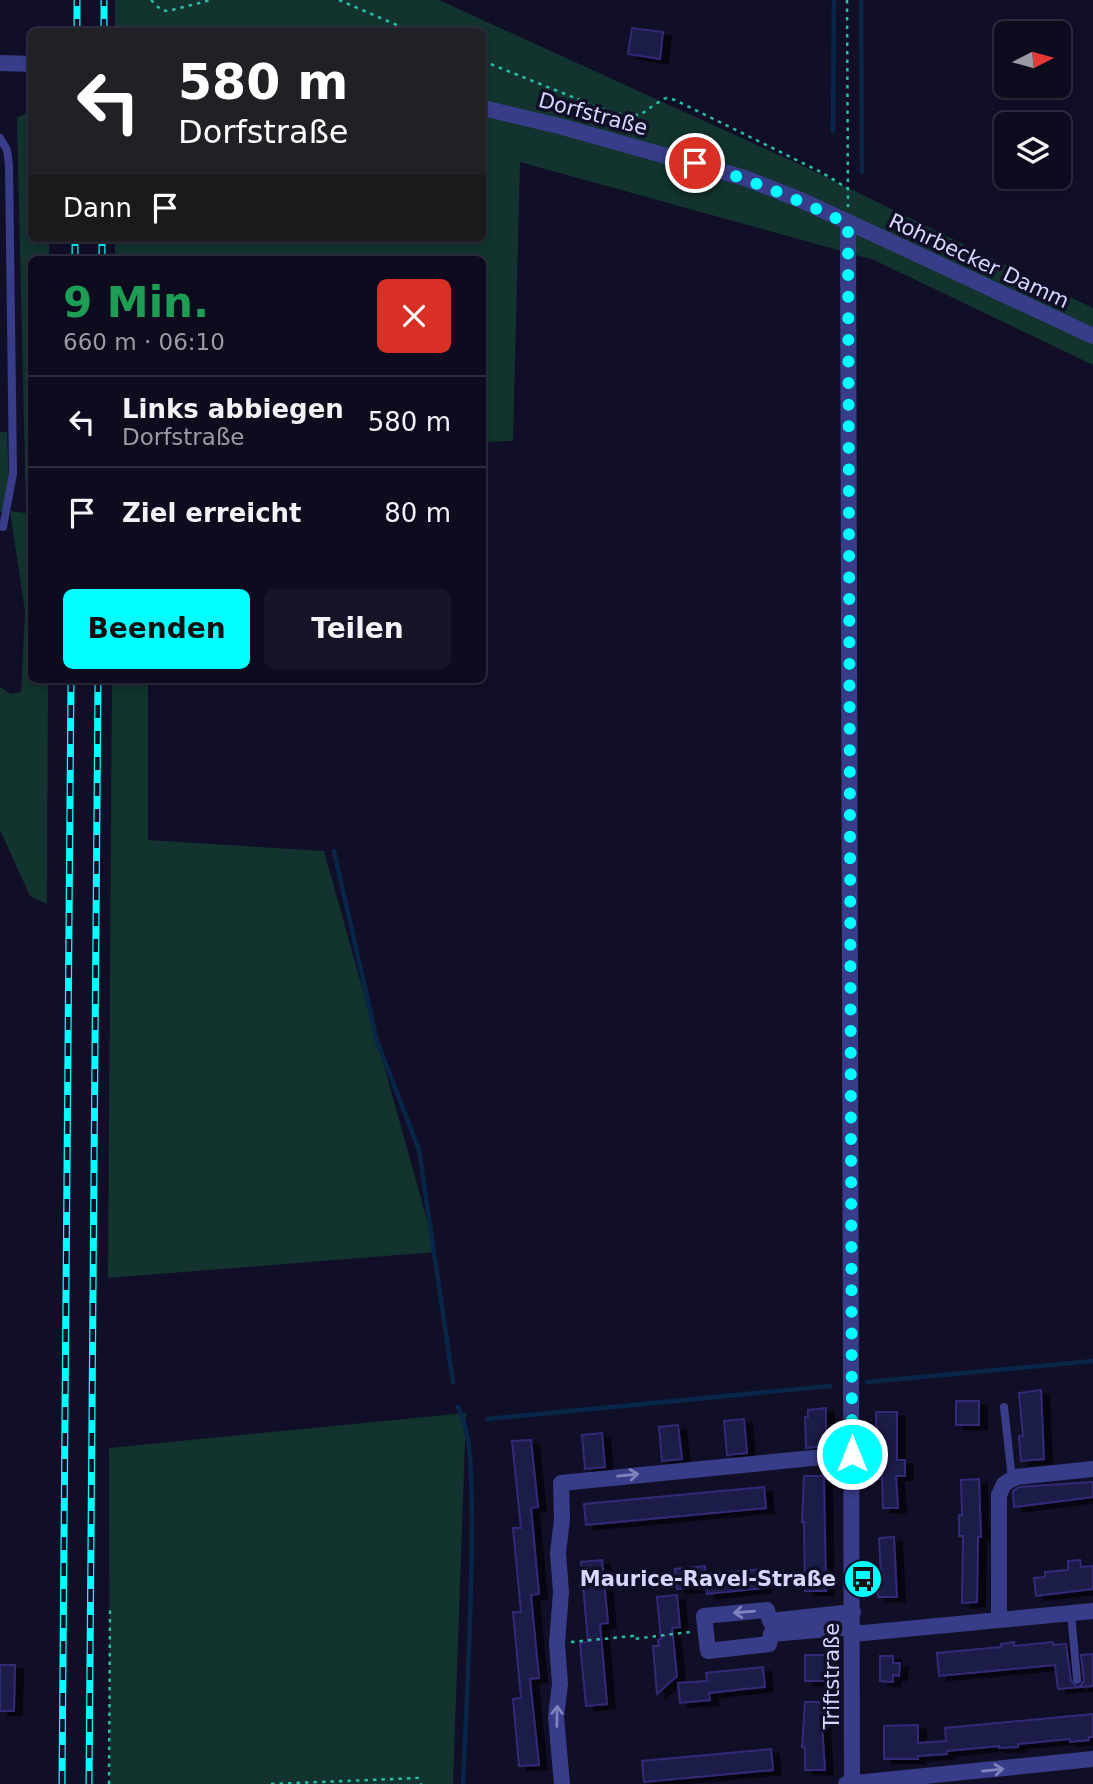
<!DOCTYPE html>
<html lang="de">
<head>
<meta charset="utf-8">
<style>
	:root { --surface:#0d0b1e; --page:#161427; --text:#f1f3f6; --muted:#9a9ba4; --line:#2d2b3c; --accent:#02ffff }
	body { margin:0; font-family:"DejaVu Sans",sans-serif; background:var(--page); color:var(--text); height:100vh; display:flex; flex-direction:column; font-size:26px; white-space:nowrap }
	* { box-sizing:border-box; margin:0 }
	p { font-size:23px; color:var(--muted) }
	.icon { flex:none; width:38px; height:38px; fill:none; stroke:currentColor; stroke-width:2; stroke-linecap:round; stroke-linejoin:round }
	.map { position:relative; flex:1; overflow:hidden }
	.details { position:absolute; left:28px; top:256px; width:458px; height:427px; display:flex; flex-direction:column; background:var(--surface); border-radius:10px; box-shadow:0 4px 10px #0003,0 0 0 2px var(--line) }
	.details>* { flex:none }
	.top-card { position:absolute; left:28px; top:28px; width:458px; height:214px; border-radius:10px; box-shadow:0 4px 10px #0003,0 0 0 2px var(--line); background:#202124; color:#fff; overflow:hidden }
	.needle { width:46px; rotate:84deg }
	.buttons { position:absolute; left:994px; top:21px; display:grid; gap:14px }
	.buttons a { display:grid; place-items:center; width:77px; height:77px; border-radius:10px; background:var(--surface); box-shadow:0 4px 10px #0003,0 0 0 2px var(--line); font-size:35px }
	.pin { position:absolute; display:grid; place-items:center; width:60px; height:60px; color:#fff; margin:-30px; border:4px solid #fff; border-radius:50%; box-shadow:0 2px 7px #0007 }
	.me { position:absolute; width:77px; margin:-38px; rotate:0deg; stroke-linejoin:round; filter:drop-shadow(0 0 5px #0008) }
	.turn { display:flex; align-items:center; gap:24px; height:147px; padding:0 35px; font-size:32px }
	.turn .icon { width:91px; height:91px; stroke-width:2.5 }
	.turn b { display:block; font-size:49px; line-height:60px }
	.then { display:flex; align-items:center; height:66px; padding:0 35px; background:#0003; gap:14px; font-size:26px }
	.round { display:grid; place-items:center; flex:none; width:74px; height:74px; border-radius:10px; background:var(--page) }
	.overview { display:flex; align-items:center; justify-content:space-between; height:119px; padding:0 35px }
	h1 { font-size:42px; font-weight:800; line-height:52px; color:#1e9e55 }
	.action { display:flex; gap:14px; margin-top:auto; padding:14px 35px }
	.action a { flex:1; height:80px; border-radius:10px; background:var(--accent); color:#111; font-size:28px; font-weight:800; line-height:80px; text-align:center }
	.action a+a { background:var(--page); color:var(--text) }
	ul { padding:0; list-style:none }
	li { display:flex; align-items:center; gap:21px; height:91px; padding:0 35px; border-top:2px solid var(--line) }
	li div { flex:1 }
	li b { display:block; font-size:26px }
	li em { font-style:normal }
	.map>svg:first-child { display:block }
</style>
</head>
<body>
<div class="map">
<svg width="1093" height="1784" viewBox="0 0 1093 1784">
	<defs>
		<filter id="shadow"><feDropShadow dx="8" dy="4.5" stdDeviation="0" flood-color="#0009"/></filter>
	</defs>
	<rect width="100%" height="100%" fill="#110f28"/>
	<path fill="#12332e" d="M 115,0 L 439,0 L 816,172 L 1093,308 L 1093,365 L 874,260 L 520,162 L 513,441 L 483,442 L 483,259 L 115,259 L 115,238 L 483,238 L 483,32 L 115,31 Z
		M 28,112 L 32,113 L 32,238 L 49,238 L 49,259 L 32,259 L 32,679 L 48,679 L 47,904 L 30,896 L 0,830 L 0,687 L 11,694 L 21,692 L 25,612 L 10,511 L 0,512 L 0,432 L 7,432 L 10,511 L 26,513 L 17,118 Z
		M 112,679 L 148,679 L 148,840 L 324,851 L 436,1252 L 108,1278 Z
		M 466,1413 L 453,1784 L 110,1784 L 109,1448 Z"/>
	<g fill="none" stroke-linecap="round" stroke-linejoin="round">
		<path stroke="#082648" stroke-width="4.5" d="M 861,0 L 862,172
			M 833,131 L 834,0
			M 334,851 L 377,1041 L 419,1150 L 453,1382
			M 867,1382 L 1093,1361
			M 458,1407 C 473,1437 471,1484 472,1517 C 472,1606 467,1695 463,1784
			M 488,1419 L 830,1386"/>
	</g>
	<path fill="#1f1a4a" stroke="#332b77" stroke-width="2" filter="url(#shadow)" d="M 632,28 L 663,32 L 660,59 L 628,54 Z
		M 1041,1390 L 1044,1459 L 1021,1461 L 1019,1436 L 1023,1436 L 1019,1393 Z
		M 956,1401 L 979,1401 L 979,1425 L 956,1425 Z
		M 826,1408 L 826,1446 L 806,1448 L 805,1417 L 808,1417 L 808,1410 Z
		M 876,1412 L 897,1412 L 897,1460 L 905,1460 L 905,1476 L 896,1476 L 898,1508 L 883,1508 L 882,1476 L 877,1476 Z
		M 744,1419 L 747,1453 L 727,1455 L 724,1421 Z
		M 678,1425 L 682,1459 L 662,1461 L 659,1427 Z
		M 602,1433 L 605,1467 L 585,1469 L 582,1435 Z
		M 531,1440 L 538,1507 L 531,1508 L 539,1594 L 531,1595 L 539,1678 L 530,1679 L 539,1765 L 519,1766 L 513,1699 L 521,1698 L 513,1612 L 521,1612 L 513,1528 L 521,1528 L 512,1441 Z
		M 804,1476 L 824,1476 L 826,1591 L 805,1591 L 804,1522 L 802,1522 Z
		M 979,1479 L 981,1537 L 978,1537 L 977,1602 L 962,1603 L 963,1536 L 959,1536 L 959,1515 L 962,1515 L 961,1480 Z
		M 1093,1482 L 1093,1497 L 1014,1507 L 1013,1491 L 1019,1487 Z
		M 764,1487 L 766,1508 L 586,1525 L 584,1504 Z
		M 894,1537 L 897,1597 L 878,1597 L 878,1575 L 881,1575 L 879,1538 Z
		M 602,1560 L 608,1623 L 600,1624 L 607,1704 L 586,1706 L 580,1643 L 588,1642 L 581,1562 Z
		M 1080,1560 L 1081,1567 L 1093,1566 L 1093,1589 L 1036,1596 L 1034,1578 L 1045,1577 L 1045,1572 L 1068,1570 L 1068,1561 Z
		M 705,1566 L 706,1574 L 761,1569 L 763,1588 L 707,1594 L 706,1586 L 677,1589 L 675,1569 Z
		M 677,1595 L 680,1627 L 672,1628 L 677,1676 L 657,1694 L 653,1646 L 659,1646 L 658,1640 L 661,1639 L 657,1597 Z
		M 1014,1642 L 1014,1646 L 1053,1642 L 1053,1645 L 1066,1644 L 1071,1681 L 1077,1687 L 1081,1685 L 1084,1680 L 1081,1655 L 1093,1654 L 1093,1686 L 1058,1689 L 1055,1665 L 939,1676 L 937,1653 L 1001,1647 L 1001,1644 Z
		M 805,1655 L 826,1655 L 826,1681 L 805,1681 Z
		M 880,1656 L 893,1656 L 893,1663 L 900,1663 L 899,1676 L 893,1675 L 893,1682 L 880,1681 Z
		M 0,1665 L 15,1665 L 14,1711 L 0,1711 Z
		M 763,1667 L 765,1687 L 709,1693 L 710,1700 L 680,1703 L 678,1683 L 707,1681 L 706,1673 Z
		M 805,1702 L 824,1702 L 824,1725 L 822,1725 L 825,1770 L 805,1770 L 805,1748 L 802,1747 Z
		M 1093,1714 L 1093,1737 L 1089,1737 L 1089,1740 L 1070,1742 L 1070,1739 L 1018,1744 L 1018,1747 L 999,1748 L 999,1746 L 947,1751 L 947,1754 L 918,1756 L 918,1759 L 884,1759 L 884,1726 L 918,1725 L 918,1743 L 946,1741 L 945,1728 Z
		M 771,1749 L 773,1770 L 644,1782 L 642,1761 Z"/>
	<g fill="none" stroke-linecap="round" stroke-linejoin="round">
		<path stroke="#2bbea7" stroke-width="2.5" stroke-dasharray="3.5 5" stroke-linecap="butt" d="M 151,0 L 161,10 L 168,11 L 211,0
			M 339,0 L 413,32
			M 847,0 L 848,207
			M 483,61 L 610,112 C 648,120 637,113 666,98 L 675,100 L 821,172 L 847,188
			M 571,1642 L 633,1636 L 633,1639 L 690,1632
			M 109,1784 L 110,1610
			M 271,1784 L 418,1778 L 421,1784"/>
		<path stroke="#383d89" stroke-width="8" d="M 0,138 L 7,150 L 9,165 L 13,474 L 3,527
			M 1004,1407 L 1012,1479
			M 1071,1613 L 1077,1680"/>
		<path stroke="#383d89" stroke-width="16" d="M 0,63 L 32,64
			M 483,108 L 559,126 L 745,178 L 803,201 L 1093,336
			M 848,224 L 852,1784
			M 999,1620 L 999,1495 L 1004,1484 L 1016,1477 L 1093,1469
			M 853,1627 L 771,1634 L 769,1644 L 708,1651 L 704,1616 L 767,1610 L 770,1621 L 853,1612
			M 853,1634 L 1093,1611
			M 562,1784 L 556,1717 L 560,1684 L 557,1643 L 561,1592 L 558,1553 L 562,1519 L 561,1483 L 853,1454
			M 846,1784 L 1093,1759"/>
		<defs>
			<path id="rail" d="M 77,32 L 77,0
				M 104,32 L 104,0
				M 75,259 L 75,238
				M 102,259 L 102,238
				M 62,1784 L 71,679
				M 89,1784 L 98,679"/>
		</defs>
		<use href="#rail" stroke="#02ffff" stroke-width="7"/>
		<use href="#rail" stroke="#110f28" stroke-width="4.5" stroke-dasharray="13" stroke-linecap="butt"/>
	</g>
	<defs><path id="oneway-shaft" d="M-6 0H5M1.5-3L5.5 0L1.5 3" fill="none" stroke-width="1.6" stroke-linecap="round" stroke-linejoin="round" transform="scale(1.75)"/></defs>
	<g stroke="#8082be">
		<use href="#oneway-shaft" transform="translate(628 1475) rotate(-6)"/>
		<use href="#oneway-shaft" transform="translate(744 1612) rotate(175)"/>
		<use href="#oneway-shaft" transform="translate(557 1716) rotate(-89)"/>
		<use href="#oneway-shaft" transform="translate(993 1770) rotate(-6)"/>
	</g>
	<g fill="none" stroke-linecap="round" stroke-linejoin="round">
		<path stroke="#02ffff" stroke-width="12" stroke-dasharray="0 21.6" d="M 695,163 C 749,179 798,199 848,224 L 852,1454"/>
	</g>
	<defs>
		<symbol id="bus-disc" viewBox="-11 -11 22 22"><circle r="9.5" fill="#02ffff" stroke="#110f28"/><path d="M-5-6H5V4H4V6H2V4H-2V6H-4V4H-5ZM-3.5-4V0h7V-4ZM-3.5 1.2v1.5H-2V1.2ZM2 1.2v1.5H3.5V1.2Z" fill="#111"/></symbol>
	</defs>
	<g fill-rule="evenodd">
		<use href="#bus-disc" x="841" y="1557" width="44" height="44"/>
	</g>
	<g text-anchor="middle" stroke-width="7" stroke-linejoin="round" paint-order="stroke">
		<g font-size="21" fill="#d7d6ff" stroke="#110f28">
			<text transform="translate(593 114) rotate(15)" y="7">Dorfstraße</text>
			<text transform="translate(979 261) rotate(25)" y="7">Rohrbecker Damm</text>
			<text transform="translate(832 1676) rotate(-90)" y="7">Triftstraße</text>
		</g>
		<g font-size="21" font-weight="bold" fill="#d7d6ff" stroke="#110f28" text-anchor="end">
			<text x="836" y="1586">Maurice-Ravel-Straße</text>
		</g>
	</g>
</svg>
<div class="buttons">
<a><svg class="needle" viewBox="-14 -14 28 28"><path d="M0-13l5 13h-10z" fill="#e53935"/><path d="M0 13l5-13h-10z" fill="#9a9ba4"/></svg></a>
<a><svg class="icon" aria-label="layers" viewBox="0 0 24 24"><path d="M12 4l9 5-9 5-9-5zM3 14l9 5 9-5"/></svg></a>
</div>
<div class="pin" style="left:695px;top:163px;background:#d93025"><svg class="icon" aria-label="arrive" viewBox="0 0 24 24"><path d="M6 21V4h12l-3 4 3 4H6"/></svg></div>
<svg class="me" style="left:852px;top:1454px" viewBox="-20 -20 40 40"><circle r="17" fill="#02ffff" stroke="#fff" stroke-width="3"/><path d="M0-11L8 9 0 5-8 9z" fill="#fff"/></svg>
<div class="top-card">
<div class="turn"><svg class="icon" aria-label="left" viewBox="0 0 24 24"><path d="M17 20v-9H6M10 6l-5 5 5 5"/></svg><div><b>580 m</b>Dorfstraße</div></div>
<div class="then">Dann<svg class="icon" aria-label="arrive" viewBox="0 0 24 24"><path d="M6 21V4h12l-3 4 3 4H6"/></svg></div>
</div>
<section class="details">
<div class="overview"><div><h1>9 Min.</h1><p>660 m · 06:10</p></div><a class="round" style="background:#d93025;color:#fff"><svg class="icon" aria-label="close" viewBox="0 0 24 24"><path d="M6 6l12 12M18 6L6 18"/></svg></a></div>
<ul>
<li><svg class="icon" aria-label="left" viewBox="0 0 24 24"><path d="M17 20v-9H6M10 6l-5 5 5 5"/></svg><div><b>Links abbiegen</b><p>Dorfstraße</p></div><em>580 m</em></li>
<li><svg class="icon" aria-label="arrive" viewBox="0 0 24 24"><path d="M6 21V4h12l-3 4 3 4H6"/></svg><div><b>Ziel erreicht</b></div><em>80 m</em></li>
</ul>
<div class="action"><a>Beenden</a><a>Teilen</a></div>
</section>
</div>
</body>
</html>
